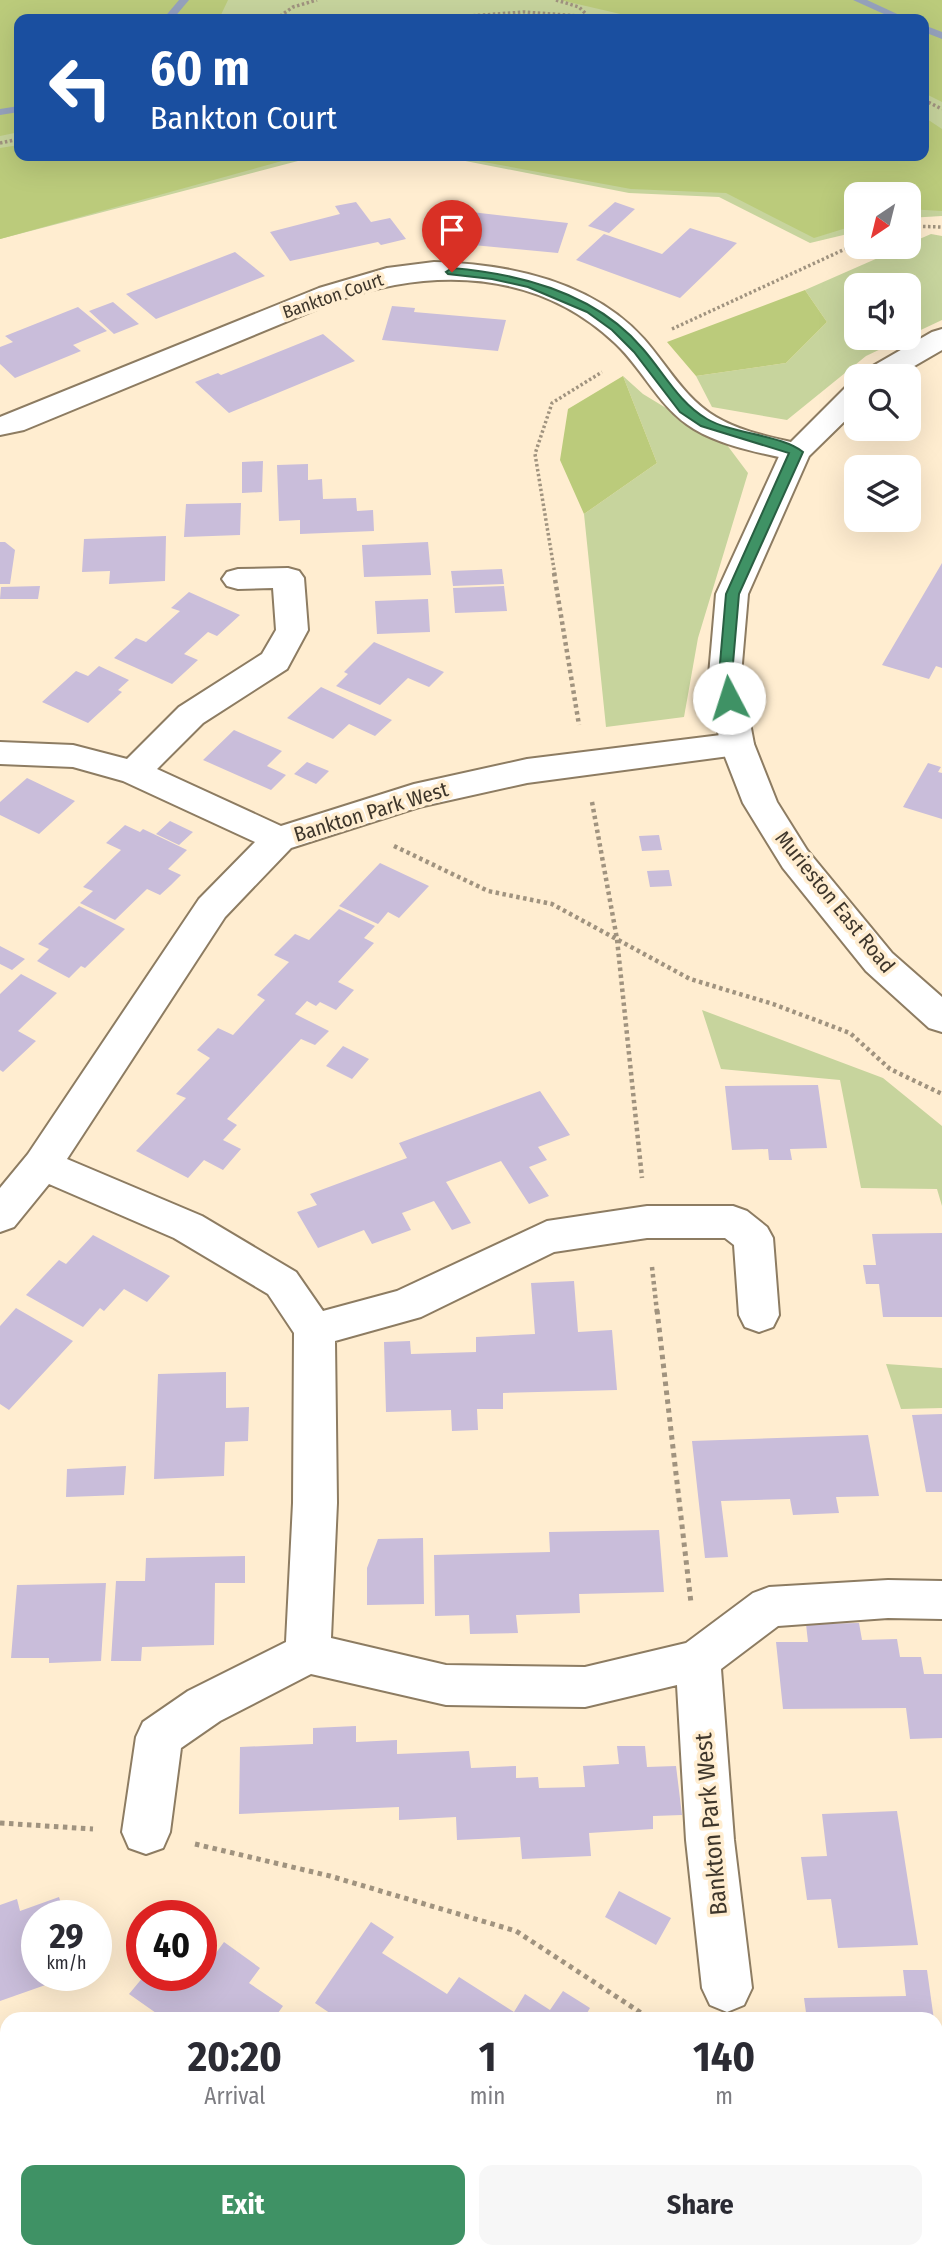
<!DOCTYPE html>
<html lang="en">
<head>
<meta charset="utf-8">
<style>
	:root { --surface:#fff; --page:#f7f7f7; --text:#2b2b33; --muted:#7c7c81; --accent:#3f9265 }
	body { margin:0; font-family:"Fira Sans Condensed",sans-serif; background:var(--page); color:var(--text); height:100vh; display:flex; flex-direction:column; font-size:26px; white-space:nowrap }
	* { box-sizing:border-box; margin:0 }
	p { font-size:23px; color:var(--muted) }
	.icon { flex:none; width:38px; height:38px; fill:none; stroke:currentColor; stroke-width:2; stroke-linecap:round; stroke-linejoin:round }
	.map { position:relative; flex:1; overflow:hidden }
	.side { position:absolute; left:0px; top:2012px; width:943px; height:247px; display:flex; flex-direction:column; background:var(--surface); border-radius:21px 21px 0 0; box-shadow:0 7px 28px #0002 }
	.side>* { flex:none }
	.top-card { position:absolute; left:14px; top:14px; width:915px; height:147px; border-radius:14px; box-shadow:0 7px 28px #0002; background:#1a4fa0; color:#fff; overflow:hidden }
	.needle { width:46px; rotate:215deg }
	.buttons { position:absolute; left:844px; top:182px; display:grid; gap:14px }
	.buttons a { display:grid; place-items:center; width:77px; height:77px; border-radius:14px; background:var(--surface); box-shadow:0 7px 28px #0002; font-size:35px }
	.speed { position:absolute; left:21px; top:1900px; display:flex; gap:14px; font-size:35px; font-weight:700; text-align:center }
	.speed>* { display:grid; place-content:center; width:91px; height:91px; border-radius:50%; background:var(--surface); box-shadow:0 7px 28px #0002; line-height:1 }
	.speed small { font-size:18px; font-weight:400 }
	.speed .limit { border:10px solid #d22; background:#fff; color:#111 }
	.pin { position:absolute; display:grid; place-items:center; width:60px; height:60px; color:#fff; margin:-72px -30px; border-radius:50% 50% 50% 0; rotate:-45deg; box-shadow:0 0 7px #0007 }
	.pin .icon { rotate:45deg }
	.me { position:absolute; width:77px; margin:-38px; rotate:355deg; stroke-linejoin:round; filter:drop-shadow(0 0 5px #0008) }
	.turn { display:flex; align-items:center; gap:24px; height:147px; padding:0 21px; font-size:32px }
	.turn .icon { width:91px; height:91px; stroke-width:2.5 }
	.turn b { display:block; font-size:49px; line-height:60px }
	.eta { display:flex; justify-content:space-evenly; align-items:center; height:119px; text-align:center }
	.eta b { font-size:42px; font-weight:700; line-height:49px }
	.button { display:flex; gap:14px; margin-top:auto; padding:14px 21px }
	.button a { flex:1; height:80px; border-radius:14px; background:var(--accent); color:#fff; font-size:28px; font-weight:700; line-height:80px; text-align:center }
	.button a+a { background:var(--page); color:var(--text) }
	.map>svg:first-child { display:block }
</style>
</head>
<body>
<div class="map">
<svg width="942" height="2259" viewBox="0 0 942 2259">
	<rect width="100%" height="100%" fill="#ffedd0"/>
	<path fill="#c7d49d" d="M 0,0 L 942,0 L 942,216 L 908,218 L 908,194 L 856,194 L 856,232 L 810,243 L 719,197 L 629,193 L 440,156 L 924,156 L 924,19 L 19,19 L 19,156 L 317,156 L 0,239 Z
		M 931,234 L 942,236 L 942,320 L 908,336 L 908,285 L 856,285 L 856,338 L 904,338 L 866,356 L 787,420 L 712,407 L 696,376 L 786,363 L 827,322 L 805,290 L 903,247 L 908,247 L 908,244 Z
		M 623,376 L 643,394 L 727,445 L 748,473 L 698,638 L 684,717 L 606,727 L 584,514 L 657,463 Z
		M 702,1010 L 883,1078 L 942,1126 L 942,1206 L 937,1189 L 861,1188 L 840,1080 L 721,1069 Z
		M 886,1364 L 942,1368 L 942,1408 L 901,1409 Z"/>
	<path fill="#bbcb7b" d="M 0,0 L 228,0 L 219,19 L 19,19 L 19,132 L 0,136 Z
		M 560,0 L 942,0 L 942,102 L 924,93 L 924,19 L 642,19 Z
		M 924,117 L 942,129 L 942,211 L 908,209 L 908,194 L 856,194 L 856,225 L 814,238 L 726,193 L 631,189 L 451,156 L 924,156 Z
		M 19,145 L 19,156 L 300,156 L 0,239 L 0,148 Z
		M 805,290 L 827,322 L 786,363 L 696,376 L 667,342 Z
		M 623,376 L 657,463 L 584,514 L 560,460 L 568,409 Z"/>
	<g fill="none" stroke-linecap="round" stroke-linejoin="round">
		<path fill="#96a2bd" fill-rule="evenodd" d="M 179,0 L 189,0 L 173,19 L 163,19 Z
			M 853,0 L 867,0 L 908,19 L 895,19 Z
			M 924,25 L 942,32 L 942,39 L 924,32 Z
			M 19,106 L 19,112 L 0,115 L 0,109 Z"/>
	</g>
	<path fill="#c9bdda" d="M 356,202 L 371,222 L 390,218 L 406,239 L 381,245 L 378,242 L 290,261 L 270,232 L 340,214 L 335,206 Z
		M 615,202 L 635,209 L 609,233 L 588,226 Z
		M 454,210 L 568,223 L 558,253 L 441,242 Z
		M 690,228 L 737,243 L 680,298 L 576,260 L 604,234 L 662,254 Z
		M 235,252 L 265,276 L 156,319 L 126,294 Z
		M 113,302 L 139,324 L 114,334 L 89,311 Z
		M 392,306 L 415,308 L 414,312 L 506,320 L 498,351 L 382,340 Z
		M 78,307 L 107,331 L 73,345 L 81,351 L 15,378 L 0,364 L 0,347 L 13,342 L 5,336 Z
		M 323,334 L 355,361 L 229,413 L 195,382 L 218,373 L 221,375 Z
		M 263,461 L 262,492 L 242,493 L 242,462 Z
		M 308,464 L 308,480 L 322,479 L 323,499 L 356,498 L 357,511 L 373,510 L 374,531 L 300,534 L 300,520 L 279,521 L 277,465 Z
		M 241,503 L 240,535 L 184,537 L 186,504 Z
		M 166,536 L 165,581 L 109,584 L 110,571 L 82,572 L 84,539 Z
		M 0,542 L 5,542 L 15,550 L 10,584 L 0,584 Z
		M 428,542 L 431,575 L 364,577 L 362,545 Z
		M 942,563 L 942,668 L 936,666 L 929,679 L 882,665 Z
		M 502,569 L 504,584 L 453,586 L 451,571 Z
		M 40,586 L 38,599 L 0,599 L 1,587 Z
		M 504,586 L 507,611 L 455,613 L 453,588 Z
		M 189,592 L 240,615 L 217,636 L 208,632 L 184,654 L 198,660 L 172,684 L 114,658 L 136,638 L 146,642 L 180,611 L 171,608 Z
		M 428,599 L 430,632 L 377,634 L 375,601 Z
		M 374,642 L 444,672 L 429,687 L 408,678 L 380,705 L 336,686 L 348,674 L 344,672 Z
		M 99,666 L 129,680 L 118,690 L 122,692 L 88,723 L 42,702 L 76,671 L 88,676 Z
		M 321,687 L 392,720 L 375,736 L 349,724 L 333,739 L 287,718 Z
		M 234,730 L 282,751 L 267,766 L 286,775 L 271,790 L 203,760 Z
		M 307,762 L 329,771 L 316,784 L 294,774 Z
		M 928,763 L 941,767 L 938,772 L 942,773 L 942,819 L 903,807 Z
		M 27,778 L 75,801 L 39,834 L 0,815 L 0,802 Z
		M 170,821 L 193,832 L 179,845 L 156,834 Z
		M 125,825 L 140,832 L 143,829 L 187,850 L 168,869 L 181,875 L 171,885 L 160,895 L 147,889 L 115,920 L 80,903 L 93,891 L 83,887 L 121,850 L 106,843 Z
		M 659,835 L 662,850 L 642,851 L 639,836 Z
		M 380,863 L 429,886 L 399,918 L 388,912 L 378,924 L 339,906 Z
		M 669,870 L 672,886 L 650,887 L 647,871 Z
		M 79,906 L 125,929 L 85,968 L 81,966 L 69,978 L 37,961 L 49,949 L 38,944 Z
		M 339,909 L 375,926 L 364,938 L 374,943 L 338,982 L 354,990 L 336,1010 L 320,1002 L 316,1006 L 307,1001 L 295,1014 L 329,1031 L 315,1045 L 301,1039 L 227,1119 L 237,1125 L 223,1140 L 241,1149 L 223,1170 L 204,1160 L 188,1178 L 136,1151 L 186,1098 L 176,1094 L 210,1058 L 197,1050 L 218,1028 L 233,1035 L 265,1000 L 257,995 L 289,962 L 274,955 L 295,934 L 309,940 Z
		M 0,946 L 25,959 L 12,970 L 0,964 Z
		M 21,974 L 57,993 L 18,1031 L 36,1041 L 3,1072 L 0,1070 L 0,994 Z
		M 343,1046 L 369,1059 L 352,1079 L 326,1066 Z
		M 818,1085 L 827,1148 L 790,1149 L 792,1160 L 769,1160 L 768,1149 L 732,1150 L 725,1086 Z
		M 540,1091 L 570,1135 L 538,1147 L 547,1160 L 529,1167 L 549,1196 L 529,1204 L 501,1161 L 446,1182 L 471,1223 L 452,1230 L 434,1201 L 402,1213 L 411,1230 L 372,1244 L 364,1230 L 318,1248 L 297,1212 L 317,1205 L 310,1194 L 407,1158 L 399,1143 Z
		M 942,1233 L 942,1317 L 883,1317 L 879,1284 L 866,1284 L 863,1265 L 876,1265 L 872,1234 Z
		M 93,1235 L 170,1276 L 147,1302 L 124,1289 L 104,1311 L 100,1308 L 83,1327 L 26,1295 L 59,1260 L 66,1264 Z
		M 574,1281 L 578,1332 L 612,1330 L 617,1390 L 503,1393 L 503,1409 L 477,1409 L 478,1430 L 452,1431 L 451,1410 L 386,1412 L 384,1342 L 410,1341 L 411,1354 L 476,1352 L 476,1337 L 535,1334 L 531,1283 Z
		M 16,1308 L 73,1341 L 9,1410 L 0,1404 L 0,1326 Z
		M 226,1372 L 226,1408 L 249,1407 L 248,1441 L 225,1442 L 224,1476 L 154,1479 L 158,1374 Z
		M 942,1414 L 942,1492 L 926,1492 L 912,1415 Z
		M 868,1435 L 879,1496 L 836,1497 L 839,1513 L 793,1515 L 790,1499 L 721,1501 L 728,1557 L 705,1558 L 692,1441 Z
		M 126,1466 L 124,1495 L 66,1497 L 67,1469 Z
		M 659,1530 L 664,1592 L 579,1594 L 580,1613 L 516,1615 L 518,1633 L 470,1634 L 469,1615 L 435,1616 L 434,1555 L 550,1552 L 549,1532 Z
		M 423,1538 L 424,1604 L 367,1605 L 367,1568 L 378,1539 Z
		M 245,1556 L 245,1583 L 215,1583 L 214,1645 L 142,1647 L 141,1661 L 111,1661 L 116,1581 L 145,1581 L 146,1558 Z
		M 106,1583 L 101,1661 L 49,1663 L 49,1658 L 11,1658 L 17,1585 Z
		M 859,1623 L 862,1640 L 897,1639 L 900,1657 L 921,1657 L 924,1674 L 942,1674 L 942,1738 L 910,1739 L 906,1708 L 783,1709 L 776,1642 L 808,1642 L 806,1624 Z
		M 356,1726 L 356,1742 L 397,1740 L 397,1754 L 469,1751 L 471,1768 L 516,1766 L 516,1778 L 538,1777 L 539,1788 L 585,1787 L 583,1766 L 619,1764 L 617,1746 L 645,1746 L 647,1767 L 676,1766 L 682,1815 L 653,1816 L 653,1829 L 589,1833 L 591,1856 L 522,1859 L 520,1837 L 457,1840 L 456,1817 L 399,1820 L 399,1807 L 239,1814 L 240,1747 L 313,1744 L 313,1728 Z
		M 897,1811 L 918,1945 L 838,1948 L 831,1899 L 807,1900 L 801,1857 L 827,1856 L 822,1814 Z
		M 619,1891 L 671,1918 L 656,1945 L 605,1917 Z
		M 59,1897 L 65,1916 L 37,1916 L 37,1976 L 71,1976 L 0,2001 L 0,1905 L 17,1899 L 20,1911 Z
		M 371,1922 L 394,1937 L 382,1953 L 447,1994 L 459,1977 L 514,2012 L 525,1994 L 550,2010 L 563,1991 L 590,2008 L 583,2020 L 340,2020 L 315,2003 Z
		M 224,1942 L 260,1968 L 249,1983 L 283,2006 L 273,2020 L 166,2020 L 129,1994 L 144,1976 L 201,1976 L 201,1949 L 213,1957 Z
		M 903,1970 L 927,1970 L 934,2020 L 807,2020 L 804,1998 L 906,1996 Z
		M 938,2044 L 942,2074 L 942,2110 L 936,2110 Z"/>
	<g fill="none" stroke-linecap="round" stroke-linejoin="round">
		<defs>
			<path id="minor" d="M 434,262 C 509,264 592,281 644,339 C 667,365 684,398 716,417 C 743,433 776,438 807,446 L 811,452 L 807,458 L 796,461 C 762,453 724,447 694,429 C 659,408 644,370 615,343 C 538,270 434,267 339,300 L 24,430 L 0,435 L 0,417 L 319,288 L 387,268 Z
				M 288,568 L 299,571 L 304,578 L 308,630 L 287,669 L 203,723 L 157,769 L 281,826 L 414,784 L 527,759 L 737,733 L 749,736 L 754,744 L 749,752 L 737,755 L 527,783 L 419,807 L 291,848 L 225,917 L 67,1159 L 202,1216 L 296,1272 L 323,1311 L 397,1291 L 547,1221 L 647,1206 L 733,1206 L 747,1211 L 767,1227 L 773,1238 L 779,1315 L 773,1327 L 759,1332 L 745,1327 L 739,1315 L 734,1245 L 725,1238 L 647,1238 L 554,1252 L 421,1317 L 335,1341 L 337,1503 L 331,1638 L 446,1665 L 585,1667 L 686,1643 L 753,1593 L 769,1587 L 888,1580 L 942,1581 L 942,1619 L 888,1618 L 778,1626 L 721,1669 L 734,1840 L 752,1988 L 744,2005 L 727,2012 L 710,2005 L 702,1988 L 686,1840 L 677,1685 L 585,1707 L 446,1705 L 311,1674 L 220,1721 L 181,1748 L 170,1832 L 163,1848 L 146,1854 L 129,1848 L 122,1832 L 136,1737 L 143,1722 L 188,1691 L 286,1642 L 293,1503 L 294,1333 L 268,1294 L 174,1238 L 49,1184 L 14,1227 L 0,1232 L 0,1188 L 28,1154 L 199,899 L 255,842 L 123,781 L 73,767 L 0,764 L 0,742 L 73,745 L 127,759 L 179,707 L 262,654 L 276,630 L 273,588 L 238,589 L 227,586 L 222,579 L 227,572 L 238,569 Z"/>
			<path id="tertiary" d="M 942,329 L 942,350 L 897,376 L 861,376 L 866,370 L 932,332 Z
				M 856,384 L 856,410 L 809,456 L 748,594 L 741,675 L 754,744 L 777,802 L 807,850 L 892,953 L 942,997 L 942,1032 L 929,1028 L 866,971 L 783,868 L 743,803 L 720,744 L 709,675 L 716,594 L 781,452 L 846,387 Z"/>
		</defs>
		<use href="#minor" stroke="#8d7c62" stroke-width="4"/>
		<use href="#tertiary" stroke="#8d7c62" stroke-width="4"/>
		<path stroke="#a0937f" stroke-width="3.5" stroke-dasharray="2.5 2.5" stroke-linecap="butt" d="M 556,0 L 579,7 L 585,13
			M 276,19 L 293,7 L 317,0
			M 428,19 L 524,12 L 621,19
			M 924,100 L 942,109
			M 0,143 L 19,139
			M 908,226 L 942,227
			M 672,329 L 856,244
			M 555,575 L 535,454 L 552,403 L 602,372"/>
		<path stroke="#a0937f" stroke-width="4.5" stroke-dasharray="3.5 3.5" stroke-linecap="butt" d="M 554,573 L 579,725
			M 592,802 L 617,939 L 642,1178
			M 394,846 L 488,891 L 552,904 L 690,979 L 773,1004 L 850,1033 L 890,1069 L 942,1094
			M 652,1267 L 657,1312"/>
		<path stroke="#a0937f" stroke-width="5" stroke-dasharray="4.5 4.5" stroke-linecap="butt" d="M 657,1310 L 691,1603
			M 0,1823 L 93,1829
			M 195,1844 L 330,1876 L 516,1931 L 652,2020
			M 936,2213 L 942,2216"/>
		<use href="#minor" fill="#fff" fill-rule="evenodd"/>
		<use href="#tertiary" fill="#fff" fill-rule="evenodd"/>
	</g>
	<path fill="#3f9265" stroke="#295f42" stroke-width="2" d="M 452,268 C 521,274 596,293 643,349 C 664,373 679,403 707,419 C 732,434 783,435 803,452 L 739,594 L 732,675 L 736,698 L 734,701 L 729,702 L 722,698 L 719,675 L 726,594 L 789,453 L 701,426 L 680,412 L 634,352 L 612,330 L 587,312 L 528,287 L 492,279 L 448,274 L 446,272 Z"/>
	<g text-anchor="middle" stroke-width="7" stroke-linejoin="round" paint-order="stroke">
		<g font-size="18" fill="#3e362b" stroke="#ffedd0">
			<text transform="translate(333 296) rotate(-19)" y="6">Bankton Court</text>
		</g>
		<g font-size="21" fill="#3e362b" stroke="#ffedd0">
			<text transform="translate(371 812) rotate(-17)" y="7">Bankton Park West</text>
			<text transform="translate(835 902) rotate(51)" y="7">Murieston East Road</text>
		</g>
		<g font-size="24" fill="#3e362b" stroke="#ffedd0">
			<text transform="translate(711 1824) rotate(-95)" y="8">Bankton Park West</text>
		</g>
	</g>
</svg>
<div class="buttons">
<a><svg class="needle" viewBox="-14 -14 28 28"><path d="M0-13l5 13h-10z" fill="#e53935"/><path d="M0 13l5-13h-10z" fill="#7c7c81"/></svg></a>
<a><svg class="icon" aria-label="sound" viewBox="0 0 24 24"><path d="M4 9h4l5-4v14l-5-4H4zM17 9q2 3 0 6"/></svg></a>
<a><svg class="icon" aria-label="search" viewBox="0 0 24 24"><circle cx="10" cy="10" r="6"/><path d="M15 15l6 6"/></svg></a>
<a><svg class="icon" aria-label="layers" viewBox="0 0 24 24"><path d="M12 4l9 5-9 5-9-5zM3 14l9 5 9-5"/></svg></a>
</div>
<div class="speed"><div>29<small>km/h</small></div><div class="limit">40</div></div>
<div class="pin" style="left:452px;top:272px;background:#d93025"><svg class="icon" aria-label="arrive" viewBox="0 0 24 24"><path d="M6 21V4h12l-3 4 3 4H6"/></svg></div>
<svg class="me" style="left:729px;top:698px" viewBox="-20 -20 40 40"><circle r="19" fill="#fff"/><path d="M0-13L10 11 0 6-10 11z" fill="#3f9265"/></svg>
<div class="top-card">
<div class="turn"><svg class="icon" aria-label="left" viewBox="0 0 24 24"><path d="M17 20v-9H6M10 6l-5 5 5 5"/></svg><div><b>60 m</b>Bankton Court</div></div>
</div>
<section class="side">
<div class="eta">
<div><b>20:20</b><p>Arrival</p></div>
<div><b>1</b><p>min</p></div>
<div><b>140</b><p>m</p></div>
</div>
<div class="button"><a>Exit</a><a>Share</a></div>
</section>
</div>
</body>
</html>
